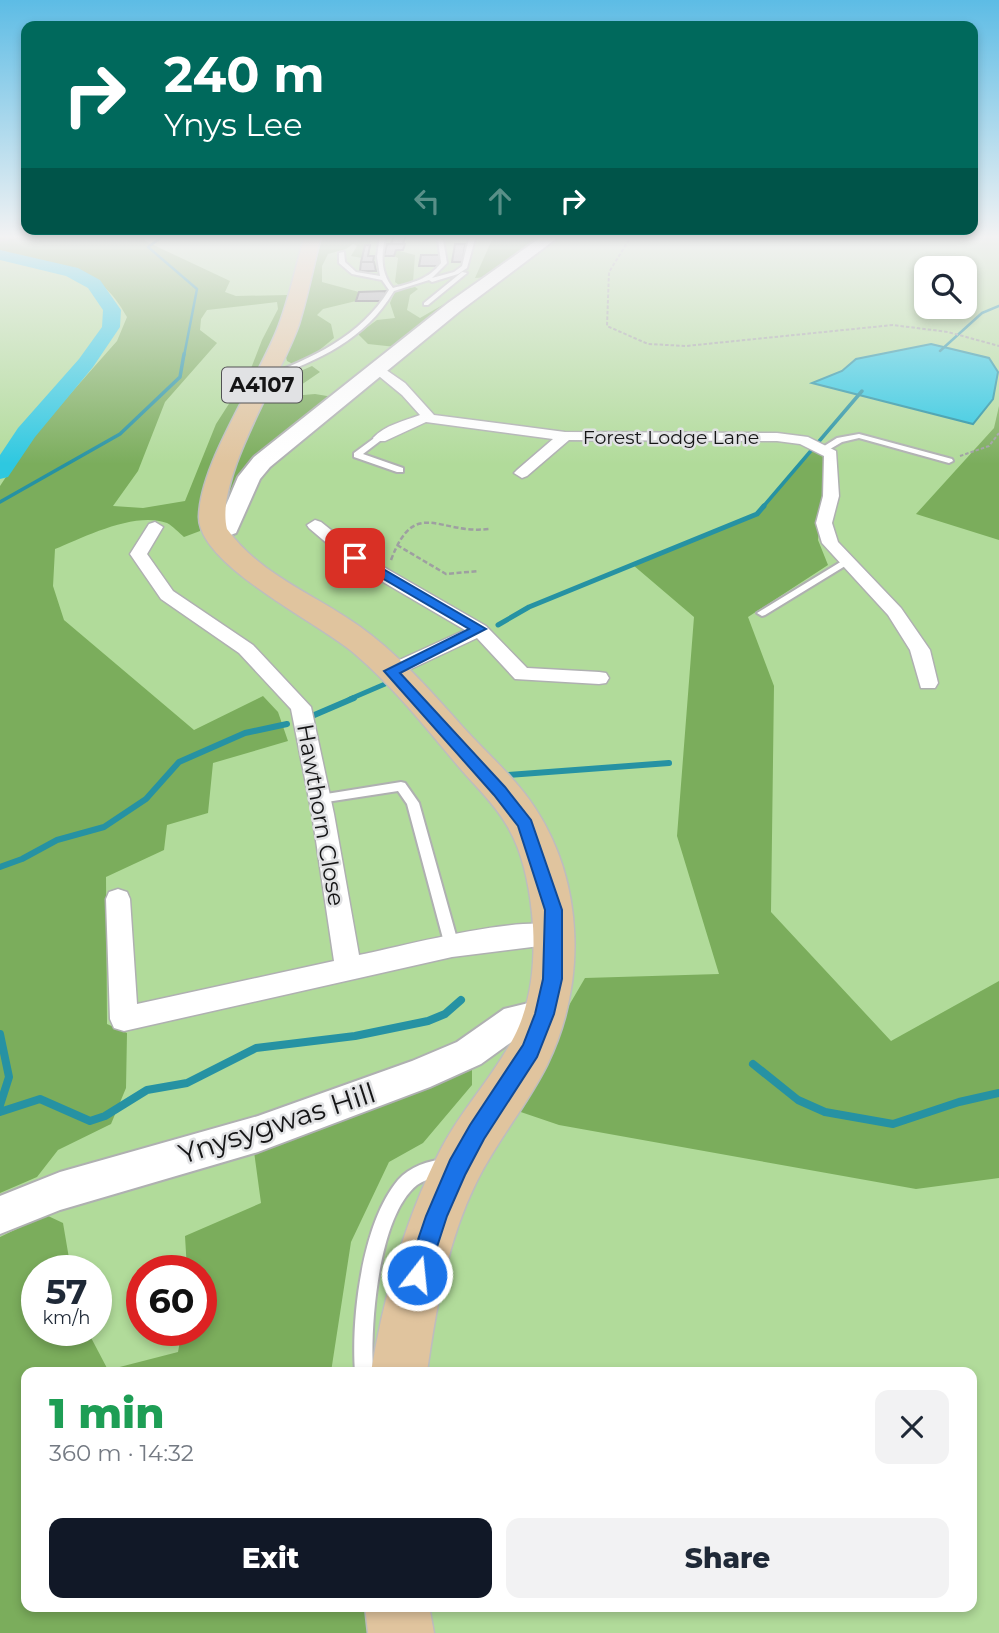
<!DOCTYPE html>
<html lang="en">
<head>
<meta charset="utf-8">
<style>
	:root { --surface:#fff; --page:#f2f2f3; --text:#1f2937; --muted:#747a83; --accent:#111827 }
	body { margin:0; font-family:Montserrat,sans-serif; background:var(--page); color:var(--text); height:100vh; display:flex; flex-direction:column; font-size:26px; white-space:nowrap }
	* { box-sizing:border-box; margin:0 }
	p { font-size:23px; color:var(--muted) }
	.icon { flex:none; width:38px; height:38px; fill:none; stroke:currentColor; stroke-width:2; stroke-linecap:round; stroke-linejoin:round }
	.map { position:relative; flex:1; overflow:hidden }
	.drawer { position:absolute; left:21px; top:1367px; width:956px; height:245px; display:flex; flex-direction:column; background:var(--surface); border-radius:14px; box-shadow:0 4px 10px #0003 }
	.drawer>* { flex:none }
	.banner { position:absolute; left:21px; top:21px; width:957px; height:214px; border-radius:14px; box-shadow:0 4px 10px #0003; background:#00695c; color:#fff; overflow:hidden }
	.fabs { position:absolute; left:914px; top:256px; display:grid; gap:14px }
	.fabs a { display:grid; place-items:center; width:63px; height:63px; border-radius:14px; background:var(--surface); box-shadow:0 4px 10px #0003; font-size:35px }
	.speed { position:absolute; left:21px; top:1255px; display:flex; gap:14px; font-size:35px; font-weight:700; text-align:center }
	.speed>* { display:grid; place-content:center; width:91px; height:91px; border-radius:50%; background:var(--surface); box-shadow:0 4px 10px #0003; line-height:1 }
	.speed small { font-size:18px; font-weight:400 }
	.speed .limit { border:10px solid #d22; background:#fff; color:#111 }
	.pin { position:absolute; display:grid; place-items:center; width:60px; height:60px; color:#fff; margin:-30px; border-radius:14px; box-shadow:0 4px 10px #0006 }
	.me { position:absolute; width:77px; margin:-38px; rotate:16deg; stroke-linejoin:round; filter:drop-shadow(0 0 5px #0008) }
	.turn { display:flex; align-items:center; gap:24px; height:147px; padding:0 28px; font-size:32px }
	.turn .icon { width:91px; height:91px; stroke-width:2.5 }
	.turn b { display:block; font-size:49px; line-height:60px }
	.lanes { display:flex; align-items:center; height:66px; padding:0 28px; background:#0003; justify-content:center; gap:35px; direction:ltr }
	.lanes .off { opacity:.35 }
	.round { display:grid; place-items:center; flex:none; width:74px; height:74px; border-radius:14px; background:var(--page) }
	.overview { display:flex; align-items:center; justify-content:space-between; height:119px; padding:0 28px }
	h1 { font-size:42px; font-weight:800; line-height:52px; color:#1e9e55 }
	.cta { display:flex; gap:14px; margin-top:auto; padding:14px 28px }
	.cta a { flex:1; height:80px; border-radius:14px; background:var(--accent); color:#fff; font-size:28px; font-weight:800; line-height:80px; text-align:center }
	.cta a+a { background:var(--page); color:var(--text) }
	.map>svg:first-child { display:block }
</style>
</head>
<body>
<div class="map">
<svg width="999" height="1633" viewBox="0 0 999 1633">
	<rect width="100%" height="100%" fill="#e1e2e4"/>
	<path fill="#b1db9a" fill-rule="evenodd" d="M 0,235 L 999,235 L 999,1633 L 0,1633 ZM 926,268 L 964,268 L 964,306 L 926,306 ZM 37,1270 L 96,1270 L 96,1330 L 37,1330 ZM 142,1270 L 201,1270 L 201,1330 L 142,1330 ZM 26,1372 L 971,1372 L 971,1606 L 26,1606 Z"/>
	<path fill="#7bad5c" fill-rule="evenodd" d="M 0,235 L 144,235 L 145,241 L 230,281 L 225,292 L 236,296 L 289,295 L 284,319 L 201,514 L 200,531 L 184,537 C 179,533 173,526 167,523 C 135,511 84,537 55,549 L 53,586 L 64,620 L 194,730 L 263,696 L 278,712 L 288,741 L 213,763 L 208,813 L 167,825 L 164,850 L 106,877 L 107,1024 L 127,1033 L 126,1088 L 111,1124 L 58,1150 L 37,1177 L 0,1193 L 0,486 L 33,436 L 117,341 L 127,317 C 96,259 55,270 0,250 ZM 277,302 L 278,309 L 262,340 L 250,371 L 216,424 L 185,501 L 143,508 L 113,506 L 138,471 L 165,402 L 217,343 L 200,330 L 201,319 L 207,310 Z
		M 323,235 L 371,235 L 370,245 L 365,245 L 362,258 L 351,256 L 357,246 L 353,244 L 346,249 L 328,254 L 322,266 L 322,282 L 359,292 L 356,301 L 323,309 L 317,315 L 331,324 L 334,338 L 311,357 L 293,364 L 287,361 L 286,357 L 303,310 Z
		M 494,235 L 546,235 L 487,277 L 475,278 Z
		M 396,250 L 415,255 L 413,282 L 399,285 L 395,282 L 398,258 L 394,256 Z
		M 415,287 L 418,289 L 410,295 L 407,310 L 420,318 L 446,303 L 451,303 L 396,347 L 368,344 L 358,334 L 377,320 L 395,318 L 390,303 L 395,291 Z
		M 312,366 L 320,372 L 301,385 L 288,388 L 292,396 L 315,394 L 333,397 L 226,512 L 223,497 L 237,454 L 273,383 Z
		M 999,406 L 999,540 L 916,514 L 994,428 Z
		M 820,440 L 826,468 L 818,540 L 828,565 L 748,617 L 774,686 L 771,912 L 891,1041 L 999,981 L 999,1178 L 916,1189 L 559,1125 L 509,1108 L 585,978 L 719,974 L 677,836 L 694,617 L 633,565 L 757,514 Z
		M 472,1062 L 472,1085 L 423,1143 L 389,1162 L 351,1242 L 331,1372 L 26,1372 L 26,1606 L 374,1607 L 377,1633 L 0,1633 L 0,1237 L 46,1215 L 63,1223 L 71,1270 L 37,1270 L 37,1330 L 87,1330 L 108,1370 L 178,1352 L 182,1330 L 201,1330 L 201,1270 L 187,1270 L 185,1236 L 261,1203 L 253,1144 Z"/>
	<path fill="#2ec8e0" stroke="#2692a3" stroke-width="2" d="M 931,344 L 989,358 L 998,372 L 993,399 L 973,424 L 812,383 L 842,371 L 856,359 Z"/>
	<g fill="none" stroke-linecap="round" stroke-linejoin="round">
		<path stroke="#2692a3" stroke-width="2.5" d="M 165,235 L 148,247 L 197,289 L 184,356
			M 940,351 L 982,313 L 999,306"/>
		<path stroke="#2692a3" stroke-width="3.5" d="M 0,502 L 120,434 L 180,377 L 184,354
			M 762,508 L 862,391"/>
		<path stroke="#2692a3" stroke-width="5" d="M 498,625 L 529,607 L 757,514 L 764,506
			M 350,699 L 385,684"/>
		<path stroke="#2692a3" stroke-width="6" d="M 312,716 L 354,698
			M 508,775 L 669,763
			M 0,867 L 22,859 L 57,840 L 104,827 L 146,799 L 179,762 L 245,733 L 287,724"/>
		<path stroke="#2692a3" stroke-width="8" d="M 0,1034 L 9,1077 L 0,1105
			M 753,1064 L 798,1100 L 825,1112 L 893,1124 L 959,1102 L 999,1093
			M 0,1112 L 40,1099 L 90,1121 L 105,1116 L 147,1090 L 187,1083 L 256,1048 L 355,1036 L 428,1021 L 445,1014 L 461,1000"/>
		<path fill="#2ec8e0" fill-rule="evenodd" d="M 0,250 L 78,268 L 100,280 L 121,310 L 120,327 L 93,367 L 35,437 L 8,477 L 0,479 L 0,455 L 18,428 L 79,359 L 102,327 L 103,310 L 88,288 L 66,276 L 0,260 Z"/>
	</g>
	<path fill="#acabad" stroke="#6a6a6b" stroke-width="2" d="M 394,235 L 406,235 L 403,244 L 391,244 Z
		M 387,244 L 405,244 L 403,250 L 396,250 L 394,256 L 384,256 Z
		M 455,244 L 465,244 L 463,262 L 452,262 Z
		M 365,245 L 370,245 L 368,256 L 374,256 L 373,262 L 361,262 Z
		M 421,255 L 441,255 L 440,266 L 419,266 Z
		M 361,262 L 374,262 L 376,271 L 360,271 Z
		M 386,291 L 384,301 L 356,301 L 359,292 Z"/>
	<g fill="none" stroke-linecap="round" stroke-linejoin="round">
		<defs>
			<path id="service" d="M 380,235 L 386,235 C 381,254 380,272 393,288 C 412,283 429,279 441,263 L 438,239 L 443,240 L 447,263 L 432,278 L 454,272 L 462,266 L 470,235 L 476,235 L 467,268 L 458,274 L 432,282 L 429,280 L 394,291 C 365,340 319,360 267,379 L 263,379 L 263,377 C 312,358 360,337 389,290 L 382,280 L 352,274 L 339,263 L 339,253 L 344,252 L 345,262 L 356,272 L 380,276 L 377,257 Z
				M 462,272 L 467,273 L 428,305 L 424,305 L 424,303 Z
				M 859,434 L 952,459 L 953,461 L 949,463 L 859,438 L 842,442 L 825,452 L 818,450 L 837,438 Z
				M 377,436 L 384,438 L 363,454 L 403,468 L 403,472 L 397,472 L 354,457 L 354,453 Z
				M 847,558 L 852,561 L 850,563 L 765,615 L 762,616 L 757,613 Z
				M 401,782 L 405,783 L 419,803 L 459,946 L 457,950 L 452,952 L 447,950 L 445,946 L 407,804 L 398,791 L 320,803 L 314,799 L 320,795 Z
				M 446,1159 L 452,1161 L 454,1167 L 452,1173 C 440,1178 428,1177 417,1185 C 378,1216 370,1326 373,1372 L 355,1372 C 351,1318 362,1223 398,1180 C 409,1167 429,1160 446,1159 Z"/>
			<path id="minor" d="M 379,365 L 405,383 L 434,415 L 565,432 L 777,433 L 808,437 L 836,451 L 839,496 L 832,523 L 838,542 L 901,608 L 930,650 L 938,683 L 935,688 L 921,688 L 910,650 L 888,615 L 822,543 L 816,523 L 823,496 L 824,456 L 800,444 L 777,441 L 569,440 L 527,476 L 522,478 L 514,473 L 517,470 L 553,439 L 426,422 L 385,441 L 375,441 L 373,438 C 385,425 404,421 420,415 L 402,395 L 374,372 L 374,366 Z
				M 315,520 L 321,522 L 361,554 L 486,626 L 527,668 L 599,672 L 606,673 L 609,678 L 606,683 L 599,684 L 515,679 L 477,638 L 398,675 L 384,675 L 381,671 L 384,667 L 465,630 L 349,562 L 309,528 L 307,525 Z
				M 155,522 L 163,527 L 147,554 L 173,591 L 253,645 L 311,707 L 334,814 L 359,955 C 404,946 524,913 564,927 L 568,935 L 564,943 L 452,957 L 124,1031 L 114,1028 L 110,1019 L 106,899 L 109,892 L 118,889 L 127,892 L 130,899 L 137,1004 L 334,961 L 312,814 L 291,709 L 239,653 L 161,599 L 130,554 L 149,524 Z"/>
			<path id="tertiary" d="M 545,999 L 557,1003 L 562,1014 L 557,1025 L 524,1033 L 481,1064 L 430,1087 L 258,1152 L 60,1210 L 0,1234 L 0,1196 L 60,1172 L 258,1116 L 412,1061 L 457,1042 L 504,1009 Z"/>
			<path id="secondary" d="M 544,235 L 561,235 L 460,311 L 270,467 L 260,479 L 236,533 L 216,540 L 207,538 L 204,533 L 207,528 L 218,524 L 238,477 L 254,457 L 448,303 Z"/>
			<path id="primary" d="M 305,235 L 321,235 C 314,264 308,295 299,324 C 282,375 214,478 227,529 C 260,575 314,594 359,626 C 397,653 429,689 461,725 C 485,752 515,777 535,808 C 585,884 586,985 547,1065 C 526,1107 496,1142 476,1183 C 447,1242 436,1308 427,1372 L 371,1372 C 384,1295 405,1219 441,1149 C 461,1110 493,1077 514,1037 C 533,1000 536,954 532,913 C 529,884 522,849 506,824 C 494,803 475,786 459,767 C 426,728 394,687 355,654 C 320,623 197,565 199,516 C 201,460 259,379 279,325 C 290,296 296,265 305,235 Z
				M 365,1606 L 429,1606 L 434,1633 L 368,1633 Z"/>
		</defs>
		<use href="#service" stroke="#afb0b1" stroke-width="4"/>
		<use href="#minor" stroke="#afb0b1" stroke-width="3"/>
		<use href="#tertiary" stroke="#afb0b1" stroke-width="4"/>
		<use href="#secondary" stroke="#afb0b1" stroke-width="4"/>
		<use href="#primary" stroke="#bdbdbe" stroke-width="3"/>
		<path stroke="#9e9fa1" stroke-width="2" stroke-dasharray="3.5 2" stroke-linecap="butt" d="M 632,235 L 609,272 L 607,326 L 648,344 L 686,346 L 893,325 L 948,332 L 999,346
			M 0,241 L 24,235
			M 960,456 L 989,446 L 999,433"/>
		<path stroke="#9e9fa1" stroke-width="2.5" stroke-dasharray="5 2.5" stroke-linecap="butt" d="M 397,545 L 446,574 L 479,571
			M 391,560 C 415,496 439,535 489,529"/>
		<use href="#service" fill="#fff" fill-rule="evenodd"/>
		<use href="#minor" fill="#fff" fill-rule="evenodd"/>
		<use href="#tertiary" fill="#fff" fill-rule="evenodd"/>
		<use href="#secondary" fill="#fff" fill-rule="evenodd"/>
		<use href="#primary" fill="#e0c49e" fill-rule="evenodd"/>
	</g>
	<linearGradient id="sky" x2="0" y2="1"><stop stop-color="#5dbce5"/><stop offset="0.51" stop-color="#f2f2f3"/><stop offset="1" stop-color="#f2f2f3" stop-opacity="0"/></linearGradient>
	<rect width="999" height="464" fill="url(#sky)"/>
	<path fill="#1a73e8" stroke="#114b97" stroke-width="2" d="M 351,555 L 359,555 L 486,629 L 400,673 L 505,787 L 531,820 L 562,910 L 562,979 L 554,1014 L 537,1057 L 484,1139 L 465,1175 L 447,1216 L 425,1284 L 417,1287 L 409,1284 L 406,1275 L 426,1216 L 450,1160 L 470,1125 L 523,1045 L 535,1014 L 543,979 L 545,910 L 518,826 L 494,795 L 384,671 L 469,629 L 351,560 Z"/>
	<g text-anchor="middle" stroke-width="5" stroke-linejoin="round" paint-order="stroke">
		<g font-size="19" fill="#151516" stroke="#e1e2e4">
			<text x="671" y="444">Forest Lodge Lane</text>
		</g>
		<rect fill="#e1e2e4" stroke="#525254" stroke-width="2" x="222" y="367.5" width="80" height="35" rx="5"/>
		<g font-size="21" font-weight="bold" fill="#151516">
			<text x="262" y="392">A4107</text>
		</g>
		<g font-size="23" fill="#151516" stroke="#e1e2e4">
			<text transform="translate(321 815) rotate(80)" y="8">Hawthorn Close</text>
		</g>
		<g font-size="28" fill="#151516" stroke="#e1e2e4">
			<text transform="translate(277 1123) rotate(-18)" y="10">Ynysygwas Hill</text>
		</g>
	</g>
</svg>
<div class="fabs">
<a><svg class="icon" aria-label="search" viewBox="0 0 24 24"><circle cx="10" cy="10" r="6"/><path d="M15 15l6 6"/></svg></a>
</div>
<div class="speed"><div>57<small>km/h</small></div><div class="limit">60</div></div>
<div class="pin" style="left:355px;top:558px;background:#d93025"><svg class="icon" aria-label="arrive" viewBox="0 0 24 24"><path d="M6 21V4h12l-3 4 3 4H6"/></svg></div>
<svg class="me" style="left:417px;top:1275px" viewBox="-20 -20 40 40"><circle r="17" fill="#1a73e8" stroke="#fff" stroke-width="3"/><path d="M0-11L8 9 0 5-8 9z" fill="#fff"/></svg>
<div class="banner">
<div class="turn"><svg class="icon" aria-label="right" viewBox="0 0 24 24"><path d="M7 20v-9h11M14 6l5 5-5 5"/></svg><div><b>240 m</b>Ynys Lee</div></div>
<div class="lanes"><svg class="icon off" aria-label="left" viewBox="0 0 24 24"><path d="M17 20v-9H6M10 6l-5 5 5 5"/></svg><svg class="icon off" aria-label="ahead" viewBox="0 0 24 24"><path d="M12 20V5M6 11l6-6 6 6"/></svg><svg class="icon" aria-label="right" viewBox="0 0 24 24"><path d="M7 20v-9h11M14 6l5 5-5 5"/></svg></div>
</div>
<section class="drawer">
<div class="overview"><div><h1>1 min</h1><p>360 m · 14:32</p></div><a class="round"><svg class="icon" aria-label="close" viewBox="0 0 24 24"><path d="M6 6l12 12M18 6L6 18"/></svg></a></div>
<div class="cta"><a>Exit</a><a>Share</a></div>
</section>
</div>
</body>
</html>
